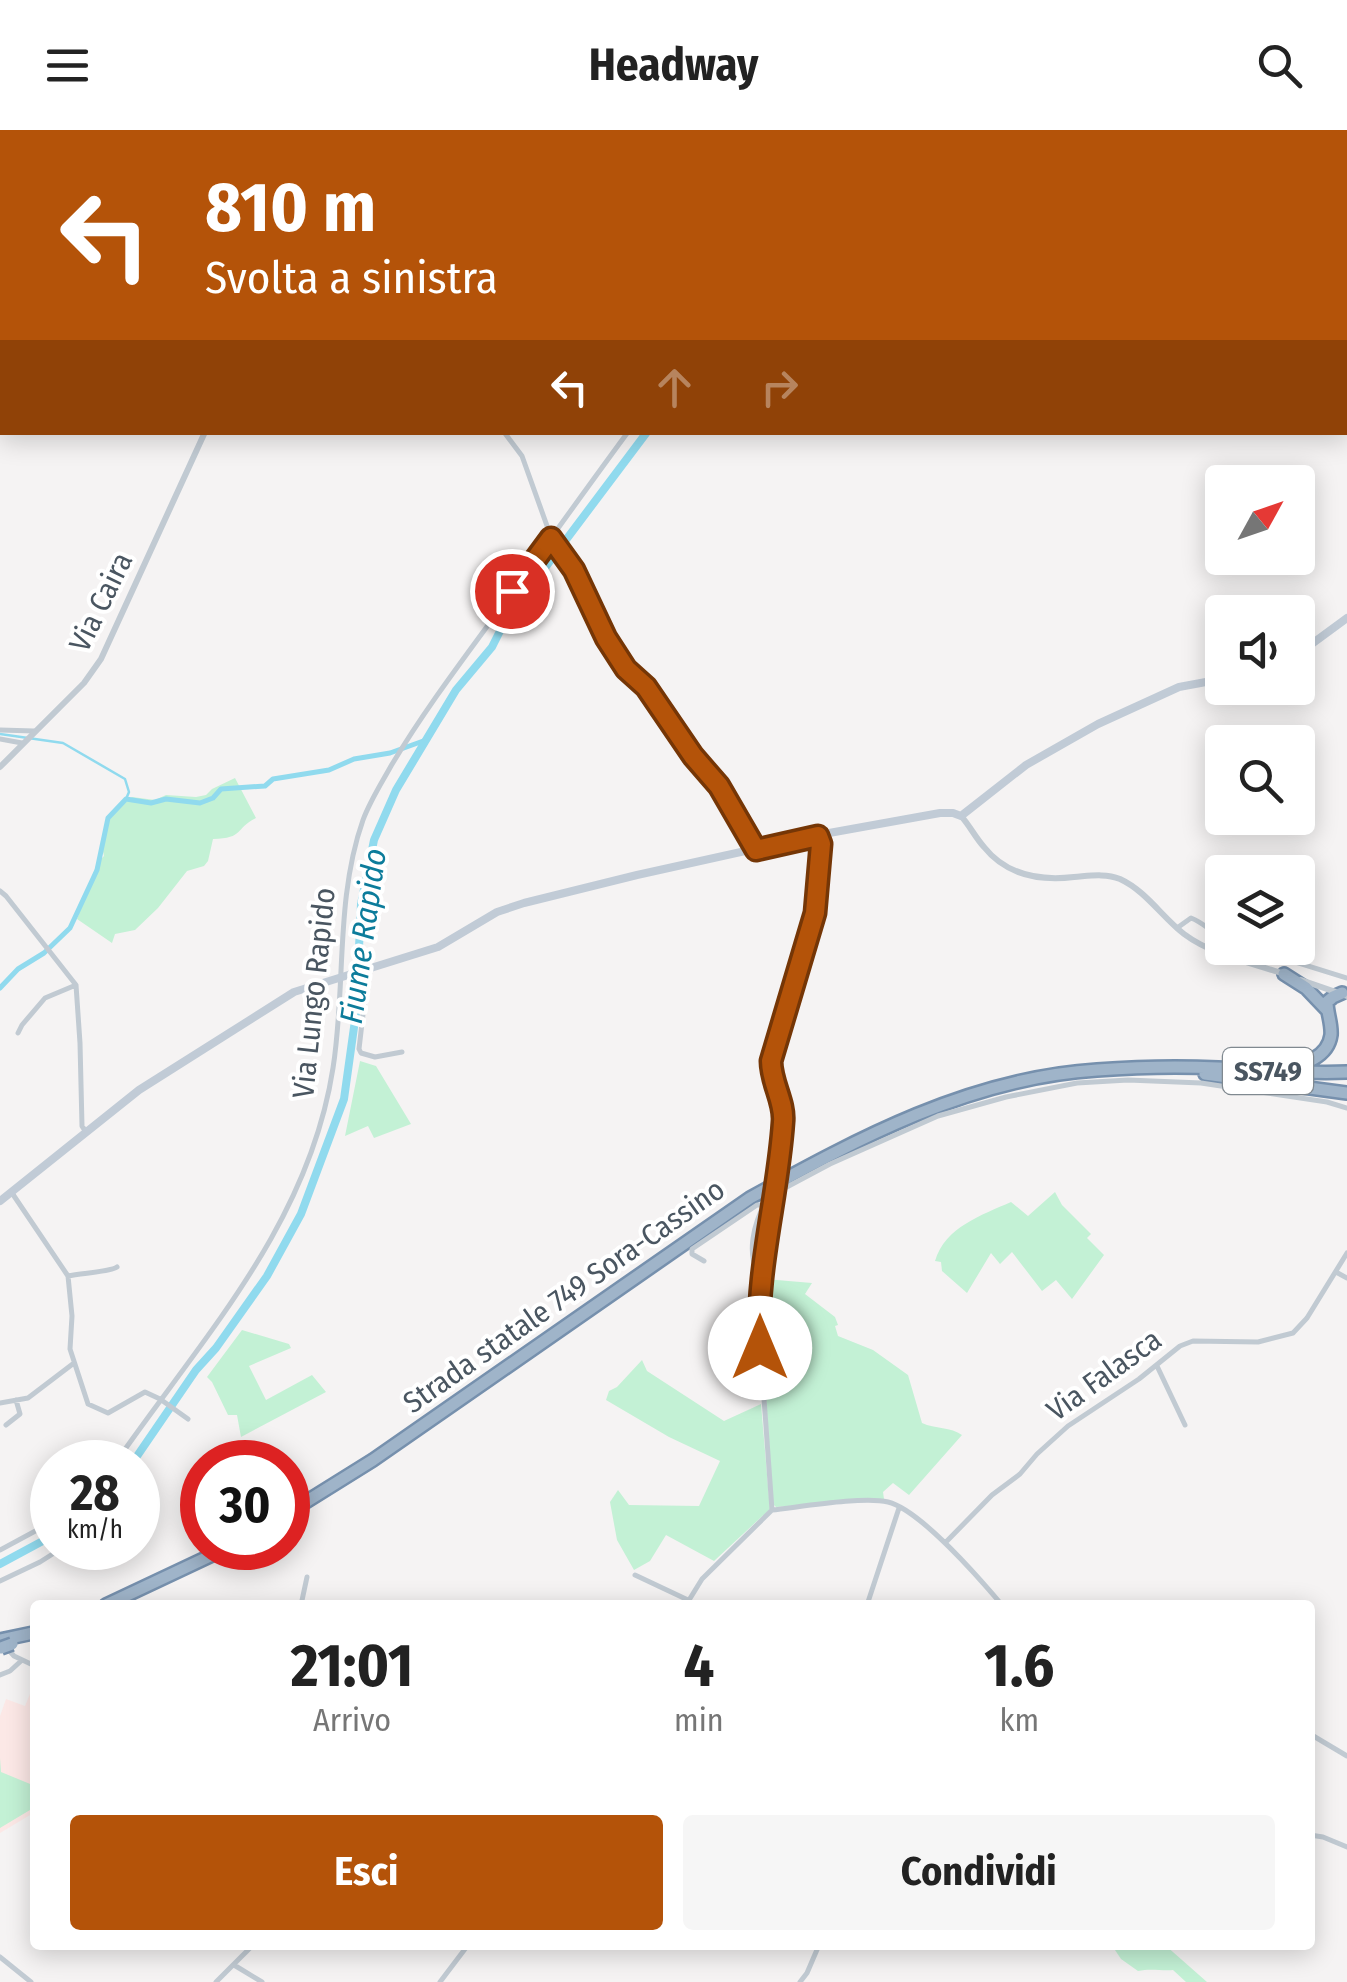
<!DOCTYPE html>
<html lang="it">
<head>
<meta charset="utf-8">
<style>
	:root { --surface:#fff; --page:#f6f6f6; --text:#222; --muted:#767676; --accent:#b45309 }
	body { margin:0; font-family:"Fira Sans Condensed",sans-serif; background:var(--page); color:var(--text); height:100vh; display:flex; flex-direction:column; font-size:38px; white-space:nowrap }
	* { box-sizing:border-box; margin:0 }
	p { font-size:32px; color:var(--muted) }
	.icon { flex:none; width:55px; height:55px; fill:none; stroke:currentColor; stroke-width:2; stroke-linecap:round; stroke-linejoin:round }
	.map { position:relative; flex:1; overflow:hidden }
	.side { position:absolute; left:30px; top:1470px; width:1285px; height:350px; display:flex; flex-direction:column; background:var(--surface); border-radius:10px; box-shadow:0 5px 25px #0003 }
	.side>* { flex:none }
	.guide { position:absolute; left:0px; top:0px; width:1348px; height:305px; box-shadow:0 5px 25px #0003; background:#b45309; color:#fff; overflow:hidden }
	.needle { width:65px; rotate:50deg }
	.fabs { position:absolute; left:1205px; top:335px; display:grid; gap:20px }
	.fabs a { display:grid; place-items:center; width:110px; height:110px; border-radius:10px; background:var(--surface); box-shadow:0 5px 25px #0003; font-size:50px }
	.speed { position:absolute; left:30px; top:1310px; display:flex; gap:20px; font-size:50px; font-weight:700; text-align:center }
	.speed>* { display:grid; place-content:center; width:130px; height:130px; border-radius:50%; background:var(--surface); box-shadow:0 5px 25px #0003; line-height:1 }
	.speed small { font-size:25px; font-weight:400 }
	.speed .limit { border:15px solid #d22; background:#fff; color:#111 }
	.pin { position:absolute; display:grid; place-items:center; width:85px; height:85px; color:#fff; margin:-42px; border:5px solid #fff; border-radius:50%; box-shadow:0 2px 10px #0007 }
	.me { position:absolute; width:110px; margin:-55px; rotate:0deg; stroke-linejoin:round; filter:drop-shadow(0 0 8px #0008) }
	.turn { display:flex; align-items:center; gap:35px; height:210px; padding:0 40px; font-size:45px }
	.turn .icon { width:130px; height:130px; stroke-width:2.5 }
	.turn b { display:block; font-size:70px; line-height:85px }
	.lanes { display:flex; align-items:center; height:95px; padding:0 40px; background:#0003; justify-content:center; gap:50px; direction:ltr }
	.lanes .off { opacity:.35 }
	.eta { display:flex; justify-content:space-evenly; align-items:center; height:170px; text-align:center }
	.eta b { font-size:60px; font-weight:700; line-height:70px }
	.action { display:flex; gap:20px; margin-top:auto; padding:20px 40px }
	.action a { flex:1; height:115px; border-radius:10px; background:var(--accent); color:#fff; font-size:40px; font-weight:700; line-height:115px; text-align:center }
	.action a+a { background:var(--page); color:var(--text) }
	header { display:flex; justify-content:space-between; align-items:center; height:130px; padding:0 40px; background:var(--surface); font-size:45px; font-weight:700 }
	.map>svg:first-child { display:block }
</style>
</head>
<body>
<header><svg class="icon" aria-label="menu" viewBox="0 0 24 24"><path d="M4 6h16M4 12h16M4 18h16"/></svg>Headway<svg class="icon" aria-label="search" viewBox="0 0 24 24"><circle cx="10" cy="10" r="6"/><path d="M15 15l6 6"/></svg></header>
<div class="map">
<svg width="1347" height="1852" viewBox="0 0 1347 1852">
	<rect width="100%" height="100%" fill="#f5f3f3"/>
	<path fill="#fce8e6" d="M 35,1552 L 35,1682 L 0,1703 L 0,1586 L 6,1569 L 25,1576 Z"/>
	<path fill="#c3f1d5" d="M 235,648 L 256,688 C 234,699 245,708 213,709 L 208,731 L 204,736 L 187,741 L 158,778 L 135,800 L 115,804 L 112,813 L 77,789 L 97,733 L 104,726 C 97,698 111,684 132,667 L 155,670 L 166,665 L 196,667 L 206,665 L 212,659 Z
		M 360,931 L 376,936 L 411,994 L 374,1008 L 368,996 L 345,1006 Z
		M 1055,1062 L 1062,1075 L 1091,1104 L 1087,1108 L 1104,1125 L 1072,1169 L 1056,1150 L 1042,1161 L 1012,1122 L 1000,1134 L 991,1123 L 967,1163 L 942,1141 L 941,1132 L 935,1131 C 945,1097 982,1085 1011,1072 L 1028,1086 Z
		M 765,1149 L 812,1153 L 805,1164 L 835,1187 L 838,1195 L 835,1196 L 838,1206 L 873,1220 L 908,1245 L 922,1293 C 935,1299 951,1297 962,1305 L 909,1365 L 893,1353 L 883,1362 L 884,1369 L 776,1377 L 773,1374 L 761,1189 Z
		M 242,1200 L 289,1214 L 291,1218 L 249,1236 L 266,1270 L 312,1245 L 326,1262 L 241,1307 L 237,1285 L 228,1285 L 212,1252 L 207,1247 Z
		M 642,1230 L 647,1241 L 724,1291 L 761,1274 L 770,1379 L 714,1431 L 666,1405 L 650,1431 L 634,1440 L 617,1410 L 610,1372 L 618,1360 L 629,1375 L 699,1376 L 720,1331 L 669,1307 L 606,1270 L 609,1261 L 617,1257 Z
		M 0,1628 L 1,1642 L 35,1656 L 35,1677 L 0,1698 Z
		M 1102,1815 L 1165,1815 L 1207,1852 L 1186,1852 L 1173,1840 C 1161,1841 1151,1838 1138,1841 L 1121,1829 L 1113,1817 Z"/>
	<g fill="none" stroke-linecap="round" stroke-linejoin="round">
		<path stroke="#90daee" stroke-width="2.5" d="M 0,604 L 63,613 L 125,649 L 129,662 L 126,669"/>
		<path stroke="#90daee" stroke-width="5" d="M 0,858 L 18,839 L 44,823 L 70,798 L 97,740 L 108,688 L 126,669 L 151,673 L 166,669 L 200,673 L 213,668 L 221,659 L 265,656 L 273,649 L 329,640 L 354,629 L 390,623 L 426,610"/>
		<path stroke="#90daee" stroke-width="8" d="M 965,2 L 967,0
			M 133,1332 L 196,1240 L 216,1218 L 267,1146 L 301,1084 L 344,969 L 356,883 L 361,774 L 374,710 L 396,660 L 456,560 L 492,517 L 505,491 L 647,302
			M 0,1434 L 52,1406"/>
		<defs>
			<path id="trunk" d="M 1284,844 L 1306,858 L 1327,880
				M 1286,937 C 1304,935 1328,927 1331,905 C 1332,894 1327,883 1327,872 L 1333,867 L 1342,863
				M 1205,944 L 1347,963
				M 288,1383 L 373,1330 L 750,1068 C 859,1008 970,948 1097,940 C 1137,937 1178,936 1218,938 C 1261,940 1304,944 1347,942
				M 106,1475 L 227,1418
				M 0,1510 L 33,1503"/>
		</defs>
		<use href="#trunk" stroke="#7690ad" stroke-width="16"/>
		<path stroke="#c1cad2" stroke-width="5" d="M 443,0 L 444,2
			M 452,0 L 453,2
			M 612,0 L 614,2
			M 527,2 L 531,0
			M 944,2 L 947,0
			M 504,302 L 522,326 L 551,407 L 573,440 L 606,508 L 626,539 L 646,557 L 693,626 L 719,656 L 756,720
			M 0,600 L 34,601
			M 0,609 L 22,613
			M 0,761 L 6,766 L 76,855 L 80,913 L 82,996 L 86,1002
			M 1177,798 L 1191,788 C 1204,793 1211,802 1222,807
			M 1250,818 L 1347,848
			M 368,841 L 359,919 L 361,923 L 375,927 L 402,922
			M 18,903 L 22,895 L 45,868 L 76,855
			M 778,1022 L 784,989 L 771,944 L 771,931 C 783,881 835,749 818,705
			M 12,1063 L 68,1146 L 72,1186 L 70,1219 L 88,1274 L 108,1283 L 145,1262 L 160,1269 L 188,1289
			M 704,1131 L 692,1124 L 692,1119 L 757,1075 L 763,1075
			M 1336,1142 L 1347,1148
			M 68,1146 C 81,1143 110,1142 117,1137
			M 762,1150 C 744,1125 754,1092 768,1067 L 830,1034 L 938,986 L 1006,967 L 1077,953 L 1128,950 L 1201,953 L 1327,972 L 1347,978
			M 1157,1236 L 1185,1295
			M 0,1273 L 28,1268 L 74,1233
			M 6,1295 L 20,1284 L 16,1270
			M 116,1332 C 203,1207 309,1094 333,938 C 346,857 335,769 363,690 C 370,671 381,654 391,636 C 422,584 458,536 494,487 C 539,425 583,363 628,302
			M 772,1380 C 800,1377 863,1366 888,1372 C 920,1380 980,1449 1002,1475
			M 945,1413 L 992,1365 L 1020,1344 L 1037,1324 L 1068,1296 L 1139,1249 L 1180,1216 L 1193,1211 L 1258,1212 L 1293,1203 L 1307,1188 L 1347,1123
			M 0,1420 L 52,1392
			M 635,1445 L 688,1470
			M 0,1451 L 40,1432 L 62,1418
			M 301,1475 L 307,1447
			M 686,1475 L 702,1449 L 772,1380 L 758,1185 L 770,1094
			M 867,1475 L 899,1378
			M 5,1516 L 14,1526 L 35,1536
			M 0,1545 L 10,1541 L 21,1531
			M 1310,1604 L 1347,1626
			M 1310,1705 L 1323,1707 L 1347,1717
			M 0,1827 L 31,1852
			M 234,1835 L 262,1852
			M 216,1852 L 253,1815
			M 440,1852 L 468,1815
			M 800,1852 L 807,1843 L 819,1815"/>
		<path stroke="#c1cad2" stroke-width="6" d="M 373,2 L 374,0
			M 0,637 L 84,553 L 101,529 L 205,302
			M 961,686 C 970,696 975,707 984,717 C 1007,746 1040,751 1074,747 C 1089,746 1105,743 1120,749 C 1146,761 1162,787 1184,804 C 1212,825 1252,833 1284,844
			M 1301,850 L 1347,866"/>
		<path stroke="#c1cbd6" stroke-width="8" d="M 1298,524 L 1347,488
			M 0,1071 L 139,960 L 294,862 L 438,817 L 497,782 L 524,773 L 637,745 L 818,705 L 940,683 L 953,683 L 961,686 L 1026,635 L 1098,594 L 1179,557 L 1222,549"/>
		<use href="#trunk" stroke="#9fb4c9" stroke-width="11"/>
		<defs>
			<path id="trunk-bridge" d="M 1,1518 L 12,1514"/>
		</defs>
		<use href="#trunk-bridge" stroke="#7690ad" stroke-width="16" stroke-linecap="butt"/>
		<path stroke="#c1cad2" stroke-width="5" d="M 770,1094 L 778,1022"/>
		<use href="#trunk-bridge" stroke="#9fb4c9" stroke-width="11"/>
	</g>
	<g fill="none" stroke-linecap="round" stroke-linejoin="round">
		<defs>
			<path id="route" d="M 512,461 L 551,408 L 574,440 L 606,508 L 626,539 L 646,557 L 693,626 L 719,656 L 756,720 L 818,706 L 821,714 L 815,783 L 771,931 C 771,953 785,972 783,992 C 778,1068 755,1142 760,1218"/>
		</defs>
		<use href="#route" stroke="#753606" stroke-width="25"/>
		<use href="#route" stroke="#b45309" stroke-width="18"/>
	</g>
	<g text-anchor="middle" stroke-width="8" stroke-linejoin="round" paint-order="stroke">
		<rect fill="#fff" stroke="#808990" stroke-width="2.5" x="1223" y="918" width="90" height="46" rx="8"/>
		<g font-size="28" font-weight="bold" fill="#4a5661">
			<text x="1268" y="951">SS749</text>
		</g>
		<g font-size="30" fill="#4a5661" stroke="#fff">
			<text transform="translate(101 472) rotate(-64)" y="10">Via Caira</text>
			<text transform="translate(314 863) rotate(-84)" y="10">Via Lungo Rapido</text>
			<text transform="translate(564 1166) rotate(-35)" y="10">Strada statale 749 Sora-Cassino</text>
			<text transform="translate(1104 1245) rotate(-36)" y="10">Via Falasca</text>
		</g>
		<g font-size="32" font-style="italic" fill="#0c7c9b" stroke="#fff">
			<text transform="translate(363 806) rotate(-82)" y="11">Fiume Rapido</text>
		</g>
	</g>
</svg>
<div class="fabs">
<a><svg class="needle" viewBox="-14 -14 28 28"><path d="M0-13l5 13h-10z" fill="#e53935"/><path d="M0 13l5-13h-10z" fill="#767676"/></svg></a>
<a><svg class="icon" aria-label="sound" viewBox="0 0 24 24"><path d="M4 9h4l5-4v14l-5-4H4zM17 9q2 3 0 6"/></svg></a>
<a><svg class="icon" aria-label="search" viewBox="0 0 24 24"><circle cx="10" cy="10" r="6"/><path d="M15 15l6 6"/></svg></a>
<a><svg class="icon" aria-label="layers" viewBox="0 0 24 24"><path d="M12 4l9 5-9 5-9-5zM3 14l9 5 9-5"/></svg></a>
</div>
<div class="speed"><div>28<small>km/h</small></div><div class="limit">30</div></div>
<div class="pin" style="left:512px;top:461px;background:#d93025"><svg class="icon" aria-label="arrive" viewBox="0 0 24 24"><path d="M6 21V4h12l-3 4 3 4H6"/></svg></div>
<svg class="me" style="left:760px;top:1218px" viewBox="-20 -20 40 40"><circle r="19" fill="#fff"/><path d="M0-13L10 11 0 6-10 11z" fill="#b45309"/></svg>
<div class="guide">
<div class="turn"><svg class="icon" aria-label="left" viewBox="0 0 24 24"><path d="M17 20v-9H6M10 6l-5 5 5 5"/></svg><div><b>810 m</b>Svolta a sinistra</div></div>
<div class="lanes"><svg class="icon" aria-label="left" viewBox="0 0 24 24"><path d="M17 20v-9H6M10 6l-5 5 5 5"/></svg><svg class="icon off" aria-label="ahead" viewBox="0 0 24 24"><path d="M12 20V5M6 11l6-6 6 6"/></svg><svg class="icon off" aria-label="right" viewBox="0 0 24 24"><path d="M7 20v-9h11M14 6l5 5-5 5"/></svg></div>
</div>
<section class="side">
<div class="eta">
<div><b>21:01</b><p>Arrivo</p></div>
<div><b>4</b><p>min</p></div>
<div><b>1.6</b><p>km</p></div>
</div>
<div class="action"><a>Esci</a><a>Condividi</a></div>
</section>
</div>
</body>
</html>
